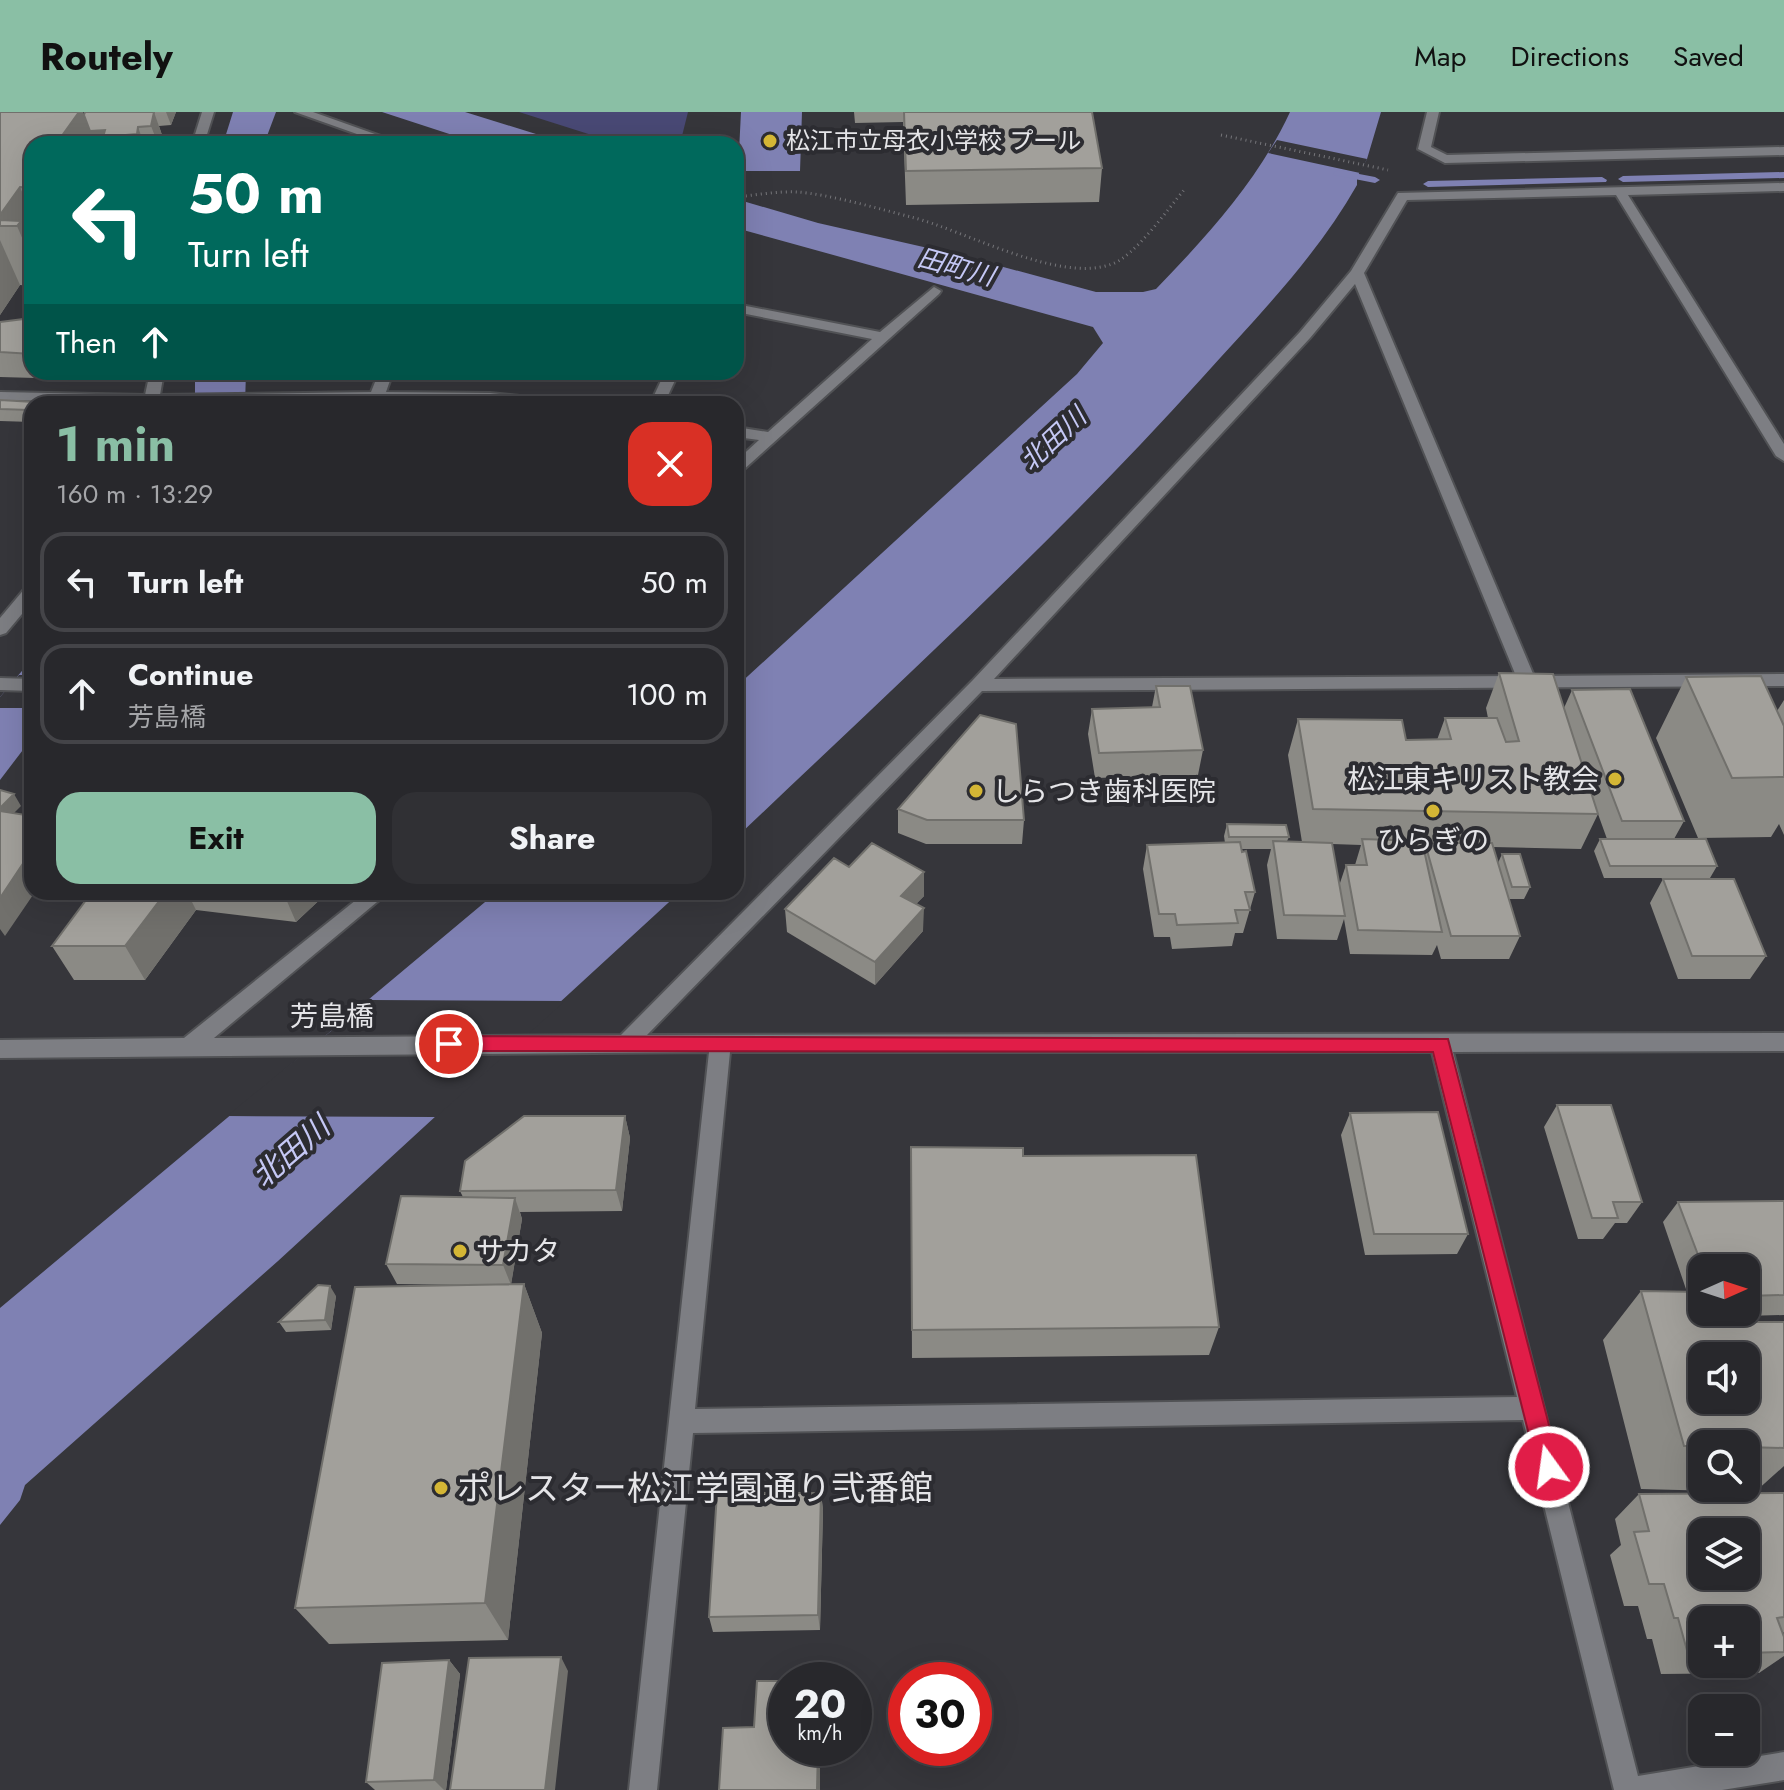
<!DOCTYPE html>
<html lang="en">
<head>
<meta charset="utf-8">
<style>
	:root { --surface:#28282c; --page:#303034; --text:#f1f3f6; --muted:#a5a6a9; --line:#444448; --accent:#8abfa5 }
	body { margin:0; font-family:Jost,"Noto Sans JP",sans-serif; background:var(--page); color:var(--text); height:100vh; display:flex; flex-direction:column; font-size:30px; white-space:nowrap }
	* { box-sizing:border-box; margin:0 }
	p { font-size:26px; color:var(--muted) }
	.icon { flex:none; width:44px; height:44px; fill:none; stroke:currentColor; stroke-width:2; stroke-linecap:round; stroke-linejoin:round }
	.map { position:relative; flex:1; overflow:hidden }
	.drawer { position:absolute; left:24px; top:284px; width:720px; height:504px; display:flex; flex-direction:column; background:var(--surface); border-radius:24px; box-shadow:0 8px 32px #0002,0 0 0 2px var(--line) }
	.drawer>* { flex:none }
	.banner { position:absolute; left:24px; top:24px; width:720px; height:244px; border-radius:24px; box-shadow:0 8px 32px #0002,0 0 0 2px var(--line); background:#00695c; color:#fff; overflow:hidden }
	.needle { width:52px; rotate:87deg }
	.buttons { position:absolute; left:1688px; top:1142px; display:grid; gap:16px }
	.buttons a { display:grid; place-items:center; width:72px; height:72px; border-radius:16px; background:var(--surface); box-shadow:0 8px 32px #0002,0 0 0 2px var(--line); font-size:40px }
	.speed { position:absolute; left:768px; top:1550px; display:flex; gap:16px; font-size:40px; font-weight:700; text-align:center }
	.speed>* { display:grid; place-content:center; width:104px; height:104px; border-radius:50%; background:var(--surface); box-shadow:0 8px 32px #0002,0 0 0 2px var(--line); line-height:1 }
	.speed small { font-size:20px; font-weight:400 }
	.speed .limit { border:12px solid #d22; background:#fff; color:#111 }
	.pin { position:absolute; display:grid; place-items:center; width:68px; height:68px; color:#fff; margin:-34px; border:4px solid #fff; border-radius:50%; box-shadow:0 2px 8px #0007 }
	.me { position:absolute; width:88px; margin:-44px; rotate:346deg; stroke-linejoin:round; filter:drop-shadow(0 0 6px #0008) }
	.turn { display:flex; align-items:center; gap:28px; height:168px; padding:0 32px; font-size:36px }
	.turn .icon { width:104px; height:104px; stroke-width:2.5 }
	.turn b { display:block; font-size:56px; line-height:68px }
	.then { display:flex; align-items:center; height:76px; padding:0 32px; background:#0003; gap:16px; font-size:30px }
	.round { display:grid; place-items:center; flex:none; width:84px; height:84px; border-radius:24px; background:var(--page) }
	.headline { display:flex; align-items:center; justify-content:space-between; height:136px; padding:0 32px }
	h1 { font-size:48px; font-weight:700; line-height:60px; color:var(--accent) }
	.cta { display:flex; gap:16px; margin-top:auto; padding:16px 32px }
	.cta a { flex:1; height:92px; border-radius:24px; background:var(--accent); color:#111; font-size:32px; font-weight:700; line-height:92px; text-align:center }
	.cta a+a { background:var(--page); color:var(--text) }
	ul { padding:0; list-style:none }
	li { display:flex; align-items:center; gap:24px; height:100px; margin:0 16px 12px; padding:0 16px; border:4px solid var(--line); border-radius:24px }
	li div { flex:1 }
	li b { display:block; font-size:30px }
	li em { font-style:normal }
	header { display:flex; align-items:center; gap:48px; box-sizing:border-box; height:112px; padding:0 40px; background:var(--accent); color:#111 }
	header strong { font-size:38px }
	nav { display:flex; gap:44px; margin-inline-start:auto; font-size:28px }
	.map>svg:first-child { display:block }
</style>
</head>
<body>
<header>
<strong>Routely</strong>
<nav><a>Map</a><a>Directions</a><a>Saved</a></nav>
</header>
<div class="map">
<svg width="1784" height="1678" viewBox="0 0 1784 1678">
	<rect width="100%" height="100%" fill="#36363b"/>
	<path fill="#494975" d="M 519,0 L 688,0 L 680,32 L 620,32 Z"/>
	<path fill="#7f81b3" d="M 233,0 L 276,0 L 264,32 L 223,32 Z
		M 382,0 L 465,0 L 568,32 L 480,32 Z
		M 741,0 L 802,0 L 800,59 L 738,59 Z
		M 1290,0 L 1381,0 L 1367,47 L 1357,65 L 1357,73 C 1316,145 1258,204 1202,266 C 1056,428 894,575 736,726 L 736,575 L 1077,262 L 1103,231 L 1093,215 L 736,116 L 736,87 L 818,111 L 963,144 L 1096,180 L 1143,180 L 1156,177 C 1208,123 1258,69 1290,0 Z
		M 195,260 L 246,260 L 245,292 L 195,292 Z
		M 32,547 L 32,626 L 0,668 L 0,585 Z
		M 497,780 L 680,780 L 278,1149 L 25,1373 L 20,1388 L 0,1413 L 0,1196 Z"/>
	<path fill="#36363b" d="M 1277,28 L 1367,47 L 1360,61 L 1268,41 Z
		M 19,563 L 32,563 L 32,596 L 0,596 L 0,585 Z
		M 369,888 L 565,889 L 436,1005 L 227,1004 Z"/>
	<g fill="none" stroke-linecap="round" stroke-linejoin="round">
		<path fill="#7f81b3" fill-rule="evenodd" d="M 1338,58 L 1375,65 L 1380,68 L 1375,71 L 1334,63 L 1333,61 Z
			M 1784,60 L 1784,66 L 1623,70 L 1618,67 L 1623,64 Z
			M 1602,65 L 1607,68 L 1606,70 L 1428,75 L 1423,72 L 1428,69 Z"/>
		<defs>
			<path id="minor" d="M 202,0 L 214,0 L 204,32 L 192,32 Z
				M 295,0 L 313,0 L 403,32 L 385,32 Z
				M 1427,0 L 1439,0 L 1431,35 L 1447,43 L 1784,35 L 1784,43 L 1445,51 L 1418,37 Z
				M 1784,71 L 1784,79 L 1628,83 L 1784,332 L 1784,349 L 1776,344 L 1616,83 L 1407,88 L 1364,161 L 1534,564 L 1784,562 L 1784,574 L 982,579 L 647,923 L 1784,921 L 1784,939 L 1453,940 L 1638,1664 L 1784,1640 L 1784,1668 L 1722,1678 L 1614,1678 L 1523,1308 L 693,1321 L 657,1678 L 629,1678 L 709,940 L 0,946 L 0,928 L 184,926 L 366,780 L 389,780 L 214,926 L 621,923 L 972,569 L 1300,220 L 1351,159 L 1398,81 ZM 1355,172 L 1516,564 L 994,567 L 1310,226 ZM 730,940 L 1432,940 L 1517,1285 L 695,1297 Z
				M 934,175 L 941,179 L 939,182 L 741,360 L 736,362 L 736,349 L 759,328 L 736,325 L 736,315 L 768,320 L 872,227 L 736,200 L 736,192 L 880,220 Z
				M 150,260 L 164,260 L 160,283 L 371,280 L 379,260 L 393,260 L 386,280 L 490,281 L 558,288 L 565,292 L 422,288 L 250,292 L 0,288 L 0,280 L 145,283 Z
				M 665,260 L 679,260 L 664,292 L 650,292 Z
				M 32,474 L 32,490 L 6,521 L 0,523 L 0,506 L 26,475 Z
				M 0,566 L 32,567 L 32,579 L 0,578 Z"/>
		</defs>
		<use href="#minor" stroke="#515255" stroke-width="4"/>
		<path stroke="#76767a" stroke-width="3" stroke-dasharray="1 4" stroke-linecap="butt" d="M 1221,23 L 1388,58
			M 736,85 C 756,83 778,79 797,80 C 828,82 880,97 911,105 C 964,118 1059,172 1112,152 C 1135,144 1167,98 1184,78"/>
		<use href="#minor" fill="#7d7e83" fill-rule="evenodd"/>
	</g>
	<path fill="#8b8a85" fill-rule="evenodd" d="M 0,0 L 84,3 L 85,0 L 176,0 L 171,13 L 159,14 L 162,23 L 160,32 L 32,32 L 32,174 L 20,173 L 0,203 Z
		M 854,0 L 1092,0 L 1102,56 L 1099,90 L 906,93 L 903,10 L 855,11 Z
		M 32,206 L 32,260 L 76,260 L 71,267 L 0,265 L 0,210 Z
		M 0,288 L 34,290 L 35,292 L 32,292 L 32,310 L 0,309 Z
		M 1499,561 L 1564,596 L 1572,578 L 1684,709 L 1674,727 L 1717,754 L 1710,766 L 1604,766 L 1594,739 L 1600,727 L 1607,727 L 1598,702 L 1581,737 L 1493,735 L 1498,751 L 1502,742 L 1530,775 L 1524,787 L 1509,787 L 1520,824 L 1509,847 L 1441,847 L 1437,833 L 1432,843 L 1350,842 L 1344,807 L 1337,828 L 1277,827 L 1267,753 L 1271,737 L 1241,737 L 1255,780 L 1243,821 L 1235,821 L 1232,834 L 1172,837 L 1170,825 L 1154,825 L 1143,757 L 1147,733 L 1225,731 L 1224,724 L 1227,712 L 1289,725 L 1287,729 L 1302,730 L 1288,643 L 1298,607 L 1406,628 L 1437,628 L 1445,606 L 1488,606 L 1486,596 ZM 1332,732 L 1361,733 L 1355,753 L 1346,753 L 1339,774 Z
		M 1686,565 L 1777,599 L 1784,588 L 1784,723 L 1779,712 L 1771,725 L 1698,726 L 1656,626 Z
		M 1156,574 L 1203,638 L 1198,663 L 1095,666 L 1088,622 L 1092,597 L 1152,595 Z
		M 898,697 L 1024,708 L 1022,732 L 926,732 L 898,721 Z
		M 849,755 L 924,760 L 924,784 L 916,792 L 923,819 L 875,873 L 787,820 L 785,797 Z
		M 1663,767 L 1766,844 L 1750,867 L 1678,867 L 1650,791 Z
		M 92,780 L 328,780 L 296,810 L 196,798 L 145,868 L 74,868 L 52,834 Z
		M 1557,993 L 1642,1090 L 1627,1111 L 1615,1111 L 1603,1127 L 1578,1127 L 1544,1015 Z
		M 1350,1001 L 1468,1122 L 1457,1142 L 1365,1143 L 1341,1023 Z
		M 625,1004 L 630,1026 L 622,1099 L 520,1100 L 522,1107 L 511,1172 L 524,1172 L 542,1221 L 508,1528 L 329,1532 L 295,1496 L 466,1173 L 397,1172 L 386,1152 L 463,1085 L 460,1079 Z
		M 911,1035 L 1023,1044 L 1219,1215 L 1209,1243 L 912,1246 Z
		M 1784,1089 L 1784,1203 L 1744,1204 L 1746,1210 L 1784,1210 L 1784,1354 L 1755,1380 L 1641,1377 L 1603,1228 L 1641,1179 L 1687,1180 L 1663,1110 L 1678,1090 ZM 1702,1156 L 1746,1156 L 1746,1200 L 1702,1200 ZM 1702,1332 L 1746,1332 L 1746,1376 L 1702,1376 Z
		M 336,1184 L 331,1218 L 286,1220 L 279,1210 Z
		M 821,1381 L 823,1398 L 820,1518 L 713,1520 L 709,1505 Z
		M 1784,1381 L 1784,1520 L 1783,1521 L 1784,1525 L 1784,1544 L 1759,1561 L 1661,1562 L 1652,1527 L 1647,1527 L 1638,1494 L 1624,1494 L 1610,1443 L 1621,1433 L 1615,1407 L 1639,1382 ZM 1702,1508 L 1746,1508 L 1746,1552 L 1702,1552 Z
		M 449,1548 L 460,1562 L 446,1678 L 375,1678 L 366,1670 Z"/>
	<path fill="#71706c" d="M 79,0 L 83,0 L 90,19 L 105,18 L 103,25 L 106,32 L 56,32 Z
		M 154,0 L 162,23 L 160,32 L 158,32 L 151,14 Z
		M 166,0 L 176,0 L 171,13 Z
		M 138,15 L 144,32 L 140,32 L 137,22 Z
		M 20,75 L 32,103 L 32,149 L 17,114 L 0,114 L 0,103 Z
		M 0,128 L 20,173 L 0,203 Z
		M 68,260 L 76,260 L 71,267 Z
		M 14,682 L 21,694 L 3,712 L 0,707 L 0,696 Z
		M 32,738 L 32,780 L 35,780 L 5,824 L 0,817 L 0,786 Z
		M 924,760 L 924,784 L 901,807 L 901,784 Z
		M 166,780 L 187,780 L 196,798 L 145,868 L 125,834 Z
		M 283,780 L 328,780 L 296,810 Z
		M 924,796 L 923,819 L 875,873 L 875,850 Z
		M 625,1004 L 630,1026 L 622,1099 L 616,1078 Z
		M 515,1086 L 522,1107 L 511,1173 L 503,1153 Z
		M 524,1172 L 542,1221 L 508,1528 L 485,1491 Z
		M 330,1174 L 336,1184 L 331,1218 L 325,1208 Z
		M 821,1381 L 823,1398 L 820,1518 L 818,1503 Z
		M 561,1545 L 568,1559 L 555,1678 L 545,1678 Z
		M 449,1548 L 460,1562 L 446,1678 L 444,1678 L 434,1668 Z
		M 818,1636 L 820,1636 L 820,1678 L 817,1678 Z"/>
	<path fill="#a2a09b" stroke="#71706c" stroke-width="2" fill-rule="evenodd" d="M 0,0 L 79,0 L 56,32 L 32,32 L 32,76 L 20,75 L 0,103 Z
		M 85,0 L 154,0 L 151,14 L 138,15 L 137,22 L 103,25 L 105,18 L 90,19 L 84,3 Z
		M 904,0 L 1092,0 L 1102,56 L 906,59 Z
		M 0,108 L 21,109 L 17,114 L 0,114 Z
		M 32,206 L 32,242 L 0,240 L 0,210 Z
		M 0,288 L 34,290 L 29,298 L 0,297 Z
		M 1499,561 L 1553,562 L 1598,702 L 1313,697 L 1298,607 L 1402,608 L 1406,628 L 1451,627 L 1445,606 L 1497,606 L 1506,630 L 1519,629 Z
		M 1761,564 L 1784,614 L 1784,665 L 1732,666 L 1686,565 Z
		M 1156,574 L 1190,574 L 1203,638 L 1099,641 L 1092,597 L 1160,595 Z
		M 1630,577 L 1684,709 L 1622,709 L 1572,578 Z
		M 980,603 L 1016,612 L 1024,708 L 927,708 L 898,697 Z
		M 0,678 L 14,682 L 0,696 Z
		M 0,699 L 32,704 L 32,738 L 0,786 Z
		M 1227,712 L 1286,713 L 1289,725 L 1229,725 Z
		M 1362,727 L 1422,729 L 1442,820 L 1358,818 L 1346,753 L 1367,753 Z
		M 1600,727 L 1706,727 L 1717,754 L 1610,754 Z
		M 1273,729 L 1332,731 L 1345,804 L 1284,803 Z
		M 1240,730 L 1242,740 L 1246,739 L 1255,780 L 1245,780 L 1250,798 L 1235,798 L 1238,811 L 1177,813 L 1175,802 L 1159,802 L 1147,733 Z
		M 872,731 L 924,760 L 901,784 L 924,796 L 875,850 L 785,797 L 834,746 L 849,755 Z
		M 1425,731 L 1492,731 L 1520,824 L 1451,824 Z
		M 1502,742 L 1520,742 L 1530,775 L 1512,775 Z
		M 1663,767 L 1734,767 L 1766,844 L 1692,844 Z
		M 92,780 L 166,780 L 125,834 L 52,834 Z
		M 1557,993 L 1611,993 L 1642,1090 L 1613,1090 L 1618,1106 L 1592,1106 Z
		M 1438,1000 L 1468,1122 L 1374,1122 L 1350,1001 Z
		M 524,1004 L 625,1004 L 616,1078 L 460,1079 L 465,1049 Z
		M 911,1035 L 1023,1036 L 1023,1044 L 1196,1043 L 1219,1215 L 912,1218 Z
		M 401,1084 L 515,1086 L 503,1153 L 386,1152 Z
		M 1784,1089 L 1784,1183 L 1746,1184 L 1746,1156 L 1703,1156 L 1678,1090 Z
		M 524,1172 L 485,1491 L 295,1496 L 355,1175 Z
		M 318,1173 L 330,1174 L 325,1208 L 279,1210 Z
		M 1641,1179 L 1702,1180 L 1702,1200 L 1743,1200 L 1746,1210 L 1784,1210 L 1784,1336 L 1746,1335 L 1746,1332 L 1702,1332 L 1702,1334 L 1684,1334 ZM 1702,1244 L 1746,1244 L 1746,1288 L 1702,1288 Z
		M 717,1381 L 821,1381 L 818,1503 L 709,1505 Z
		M 1784,1381 L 1784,1505 L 1777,1506 L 1784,1525 L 1784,1540 L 1746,1541 L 1746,1508 L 1702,1508 L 1702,1541 L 1688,1542 L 1678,1506 L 1674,1506 L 1664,1472 L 1649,1472 L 1634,1420 L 1649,1419 L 1639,1382 ZM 1702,1420 L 1746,1420 L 1746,1464 L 1702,1464 Z
		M 561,1545 L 545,1678 L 450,1678 L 469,1546 Z
		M 449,1548 L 434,1668 L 366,1670 L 382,1551 Z
		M 757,1569 L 786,1569 L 786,1636 L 818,1636 L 817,1678 L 719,1678 L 723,1616 L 754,1615 Z"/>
	<path fill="#e11d48" stroke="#92132f" stroke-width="2" d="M 449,924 L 1448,927 L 1560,1355 L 1557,1363 L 1549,1366 L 1541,1363 L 1537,1355 L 1433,940 L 449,939 L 443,937 L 440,932 L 443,926 Z"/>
	<g fill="#d4b635" stroke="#2c2c31" stroke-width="3">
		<circle cx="770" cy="29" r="8"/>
		<circle cx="1615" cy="667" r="8"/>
		<circle cx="976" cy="679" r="8"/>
		<circle cx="1433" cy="699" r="8"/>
		<circle cx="460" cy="1139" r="8"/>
		<circle cx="441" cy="1376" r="8"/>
	</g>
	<g text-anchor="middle" stroke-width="8" stroke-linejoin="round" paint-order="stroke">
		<g font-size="24" fill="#e5e5e8" stroke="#2c2c31" text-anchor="start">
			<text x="786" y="37">松江市立母衣小学校 プール</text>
		</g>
		<g font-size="26" font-style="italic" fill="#c5c8f5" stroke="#2c2c31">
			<text transform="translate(956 155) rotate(15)" y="9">田町川</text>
			<text transform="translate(1053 327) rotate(-43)" y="9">北田川</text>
		</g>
		<g font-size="28" fill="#e5e5e8" stroke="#2c2c31" text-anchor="start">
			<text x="1599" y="677" text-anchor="end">松江東キリスト教会</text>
			<text x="992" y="689">しらつき歯科医院</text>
			<text x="1433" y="738" text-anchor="middle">ひらぎの</text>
			<text x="476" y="1149">サカタ</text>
		</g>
		<g font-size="28" fill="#e5e5e8" stroke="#2c2c31">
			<text x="332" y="914">芳島橋</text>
		</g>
		<g font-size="30" font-style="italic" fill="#c5c8f5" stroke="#2c2c31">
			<text transform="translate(291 1040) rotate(-41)" y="10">北田川</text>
		</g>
		<g font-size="34" fill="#e5e5e8" stroke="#2c2c31" text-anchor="start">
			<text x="457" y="1388">ポレスター松江学園通り弐番館</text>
		</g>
	</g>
</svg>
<div class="buttons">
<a><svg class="needle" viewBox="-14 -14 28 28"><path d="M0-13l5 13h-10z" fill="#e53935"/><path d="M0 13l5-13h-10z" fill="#a5a6a9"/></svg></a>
<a><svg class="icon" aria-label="sound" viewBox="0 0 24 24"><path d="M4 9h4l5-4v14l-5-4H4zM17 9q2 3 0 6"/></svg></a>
<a><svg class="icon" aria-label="search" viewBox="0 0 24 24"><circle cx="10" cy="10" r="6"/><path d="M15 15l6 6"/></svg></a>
<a><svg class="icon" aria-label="layers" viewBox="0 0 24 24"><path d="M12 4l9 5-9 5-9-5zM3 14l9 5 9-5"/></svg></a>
<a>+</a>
<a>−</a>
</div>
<div class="speed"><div>20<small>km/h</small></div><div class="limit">30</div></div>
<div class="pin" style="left:449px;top:932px;background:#d93025"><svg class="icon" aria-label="arrive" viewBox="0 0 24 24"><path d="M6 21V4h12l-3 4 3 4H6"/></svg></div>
<svg class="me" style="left:1549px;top:1355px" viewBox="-20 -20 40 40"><circle r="17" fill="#e11d48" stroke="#fff" stroke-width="3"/><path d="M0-11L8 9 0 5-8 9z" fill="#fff"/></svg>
<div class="banner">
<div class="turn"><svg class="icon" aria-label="left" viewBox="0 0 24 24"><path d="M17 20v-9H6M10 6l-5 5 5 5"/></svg><div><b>50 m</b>Turn left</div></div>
<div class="then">Then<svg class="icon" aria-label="ahead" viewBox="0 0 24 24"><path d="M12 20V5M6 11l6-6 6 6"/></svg></div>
</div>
<section class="drawer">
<div class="headline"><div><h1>1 min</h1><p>160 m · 13:29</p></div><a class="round" style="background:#d93025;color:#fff"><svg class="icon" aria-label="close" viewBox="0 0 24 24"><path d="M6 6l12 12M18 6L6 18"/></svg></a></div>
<ul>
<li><svg class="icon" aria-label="left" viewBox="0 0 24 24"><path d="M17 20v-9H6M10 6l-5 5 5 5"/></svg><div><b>Turn left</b></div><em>50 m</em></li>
<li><svg class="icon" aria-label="ahead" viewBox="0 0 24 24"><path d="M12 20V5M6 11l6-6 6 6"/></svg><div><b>Continue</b><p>芳島橋</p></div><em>100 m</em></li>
</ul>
<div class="cta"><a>Exit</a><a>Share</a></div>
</section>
</div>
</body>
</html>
